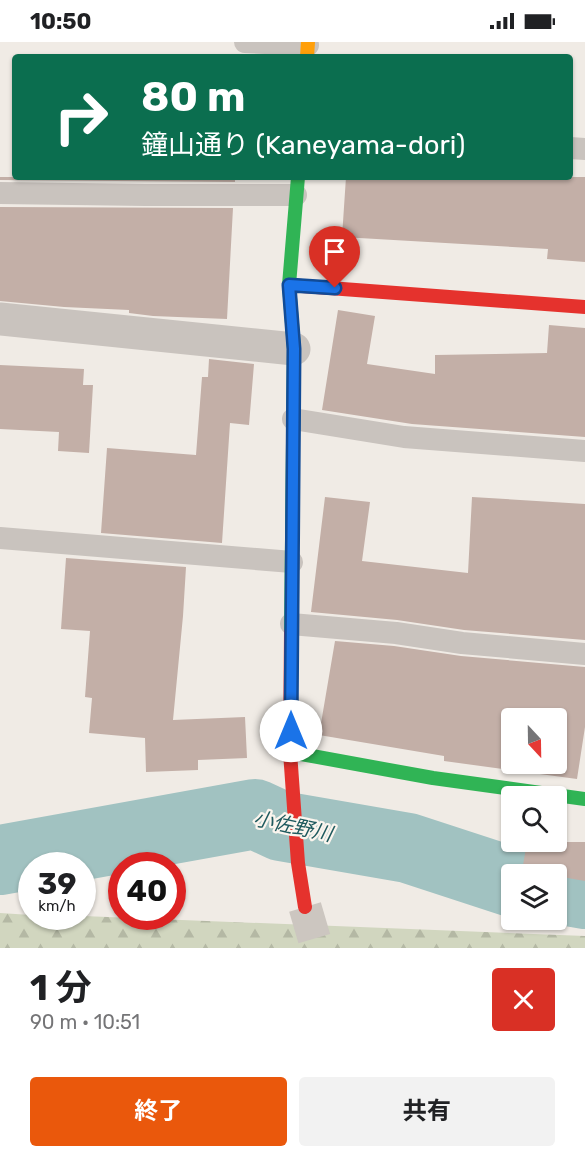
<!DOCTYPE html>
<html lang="ja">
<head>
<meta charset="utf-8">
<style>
	:root { --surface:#fff; --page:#f2f2f2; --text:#202124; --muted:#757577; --accent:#ea580c }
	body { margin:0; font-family:Rubik,"Noto Sans JP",sans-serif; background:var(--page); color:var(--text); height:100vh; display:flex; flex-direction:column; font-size:22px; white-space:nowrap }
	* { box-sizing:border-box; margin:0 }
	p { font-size:20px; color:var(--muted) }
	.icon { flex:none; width:33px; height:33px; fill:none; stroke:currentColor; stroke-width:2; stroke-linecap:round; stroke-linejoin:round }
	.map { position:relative; height:906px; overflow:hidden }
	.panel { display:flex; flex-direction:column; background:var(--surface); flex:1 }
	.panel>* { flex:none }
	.guide { position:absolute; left:12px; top:12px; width:561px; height:126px; border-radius:6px; box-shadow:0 2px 4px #0004; background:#0b6e4f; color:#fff; overflow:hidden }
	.needle { width:39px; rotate:158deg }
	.controls { position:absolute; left:501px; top:666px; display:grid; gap:12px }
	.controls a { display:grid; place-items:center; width:66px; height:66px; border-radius:6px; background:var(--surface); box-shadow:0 2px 4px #0004; font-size:30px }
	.speed { position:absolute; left:18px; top:810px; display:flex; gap:12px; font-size:30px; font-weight:700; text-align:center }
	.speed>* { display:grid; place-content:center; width:78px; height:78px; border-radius:50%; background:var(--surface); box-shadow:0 2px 4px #0004; line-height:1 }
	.speed small { font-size:15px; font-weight:400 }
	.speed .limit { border:9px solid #d22; background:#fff; color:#111 }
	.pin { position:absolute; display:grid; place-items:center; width:51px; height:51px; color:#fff; margin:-62px -26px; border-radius:50% 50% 50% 0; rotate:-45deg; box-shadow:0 0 6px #0007 }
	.pin .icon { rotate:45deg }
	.me { position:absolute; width:66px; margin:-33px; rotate:0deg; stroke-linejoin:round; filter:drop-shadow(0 0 4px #0008) }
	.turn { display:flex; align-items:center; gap:21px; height:126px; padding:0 30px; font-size:27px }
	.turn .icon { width:78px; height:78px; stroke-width:2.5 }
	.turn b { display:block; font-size:42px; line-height:51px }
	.round { display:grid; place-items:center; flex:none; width:63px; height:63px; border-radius:6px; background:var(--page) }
	.summary { display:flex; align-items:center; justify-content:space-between; height:102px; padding:0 30px }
	h1 { font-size:36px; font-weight:700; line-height:45px }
	.button { display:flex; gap:12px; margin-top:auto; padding:12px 30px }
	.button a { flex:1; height:69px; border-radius:6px; background:var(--accent); color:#fff; font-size:24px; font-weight:700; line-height:69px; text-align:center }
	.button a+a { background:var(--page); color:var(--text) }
	.status { display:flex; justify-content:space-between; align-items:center; height:42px; padding:0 30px; background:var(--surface); direction:ltr }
	.status svg { height:16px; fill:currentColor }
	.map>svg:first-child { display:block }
</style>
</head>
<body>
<div class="status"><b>10:50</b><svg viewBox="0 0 49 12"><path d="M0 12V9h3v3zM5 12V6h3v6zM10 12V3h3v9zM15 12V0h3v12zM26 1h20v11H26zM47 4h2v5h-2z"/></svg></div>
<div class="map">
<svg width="585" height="906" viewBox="0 0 585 906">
	<defs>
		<pattern id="forest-firs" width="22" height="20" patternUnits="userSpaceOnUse" patternTransform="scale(1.5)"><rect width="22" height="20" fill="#d1d6bf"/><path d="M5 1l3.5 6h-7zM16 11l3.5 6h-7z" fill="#b4b8a4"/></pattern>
	</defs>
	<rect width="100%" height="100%" fill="#f0ebe5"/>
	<path fill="url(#forest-firs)" d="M 0,871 L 31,873 L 32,874 L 83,874 L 585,894 L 585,906 L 0,906 Z"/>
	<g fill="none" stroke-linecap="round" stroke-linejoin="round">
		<path stroke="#a1c2c1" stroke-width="70" d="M 0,818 L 255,772 L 281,784 L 408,806 L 512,840
			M 556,847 L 585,852"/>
	</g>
	<path fill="#c3afa7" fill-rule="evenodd" d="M 0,135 L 235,135 L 235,140 L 0,138 Z
		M 346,135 L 585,135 L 585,220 L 547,217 L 548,207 L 342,195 Z
		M 0,165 L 233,166 L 227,277 L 153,274 L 129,271 L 129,268 L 64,265 L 0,259 Z
		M 338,268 L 375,274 L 367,322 L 435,332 L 435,313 L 547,311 L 549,283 L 585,286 L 585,395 L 412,382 L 322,368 Z
		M 209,317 L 254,322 L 249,383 L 230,381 L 222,501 L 101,491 L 107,406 L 196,413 L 202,335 L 208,335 Z
		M 0,323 L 84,327 L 83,343 L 93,343 L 89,411 L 58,409 L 59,390 L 0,387 Z
		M 325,455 L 370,460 L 362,519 L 468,531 L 472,455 L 585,462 L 585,598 L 464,588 L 397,578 L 311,570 Z
		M 66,516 L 186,525 L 183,574 L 173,678 L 245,675 L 247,716 L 198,718 L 198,728 L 146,730 L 145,696 L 89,691 L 92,656 L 85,655 L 90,589 L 61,587 Z
		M 335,599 L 394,604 L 461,614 L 585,625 L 585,685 L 577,737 L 444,719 L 444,714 L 319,693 ZM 512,676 L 556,676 L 556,722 L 512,722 Z
		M 527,800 L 585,800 L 585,839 L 556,834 L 556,832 L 544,832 L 522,829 Z"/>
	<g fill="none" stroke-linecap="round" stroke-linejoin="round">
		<path stroke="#ccc6c0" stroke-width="33" stroke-dasharray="33 16" stroke-linecap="butt" d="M 305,865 L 317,906"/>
		<path stroke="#c9c3be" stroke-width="22" d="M 245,0 L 308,3
			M 570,106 L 585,107
			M 0,151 L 145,153 L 296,153
			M 293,377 L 404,395 L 585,409
			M 0,496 L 292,520
			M 291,582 L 396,591 L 462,601 L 585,612"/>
		<path stroke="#c9c3be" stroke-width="33" d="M 0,277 L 294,307"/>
		<path stroke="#30b455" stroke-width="14" d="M 291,590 L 294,307 L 289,243 L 298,135
			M 290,710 L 433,736 L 585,757"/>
		<path stroke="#ff9f0a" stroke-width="14" d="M 307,15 L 308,0"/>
		<path stroke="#e5322d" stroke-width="14" d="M 289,243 L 585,265
			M 291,590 L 290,710 L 298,821 L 305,865"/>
	</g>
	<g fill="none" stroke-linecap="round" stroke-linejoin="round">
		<defs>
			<path id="route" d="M 291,689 L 294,307 L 289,243 L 335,246"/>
		</defs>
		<use href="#route" stroke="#114b97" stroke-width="15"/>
		<use href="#route" stroke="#1a73e8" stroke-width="10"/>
	</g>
	<g text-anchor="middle" stroke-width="4.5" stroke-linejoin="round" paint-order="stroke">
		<g font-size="20" font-style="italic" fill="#1f5a5e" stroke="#fbf5ee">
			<text transform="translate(293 784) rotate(12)" y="7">小佐野川</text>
		</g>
	</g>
</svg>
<div class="controls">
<a><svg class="needle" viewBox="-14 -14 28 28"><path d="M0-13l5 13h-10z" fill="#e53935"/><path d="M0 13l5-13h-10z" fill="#757577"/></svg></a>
<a><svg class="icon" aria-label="search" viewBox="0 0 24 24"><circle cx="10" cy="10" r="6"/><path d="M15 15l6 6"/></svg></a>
<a><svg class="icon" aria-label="layers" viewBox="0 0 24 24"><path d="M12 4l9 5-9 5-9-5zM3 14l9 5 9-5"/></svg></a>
</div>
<div class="speed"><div>39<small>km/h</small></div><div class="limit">40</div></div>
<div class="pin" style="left:335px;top:246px;background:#d93025"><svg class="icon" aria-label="arrive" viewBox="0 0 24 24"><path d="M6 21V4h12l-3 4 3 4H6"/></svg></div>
<svg class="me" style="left:291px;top:689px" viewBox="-20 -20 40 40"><circle r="19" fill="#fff"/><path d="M0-13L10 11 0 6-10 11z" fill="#1a73e8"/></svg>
<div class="guide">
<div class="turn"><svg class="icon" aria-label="right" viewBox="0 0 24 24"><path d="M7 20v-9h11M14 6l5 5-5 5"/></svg><div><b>80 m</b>鐘山通り (Kaneyama-dori)</div></div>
</div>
</div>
<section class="panel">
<div class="summary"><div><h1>1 分</h1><p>90 m · 10:51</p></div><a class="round" style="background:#d93025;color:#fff"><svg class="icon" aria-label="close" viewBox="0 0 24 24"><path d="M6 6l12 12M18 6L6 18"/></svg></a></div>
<div class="button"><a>終了</a><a>共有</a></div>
</section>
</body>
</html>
